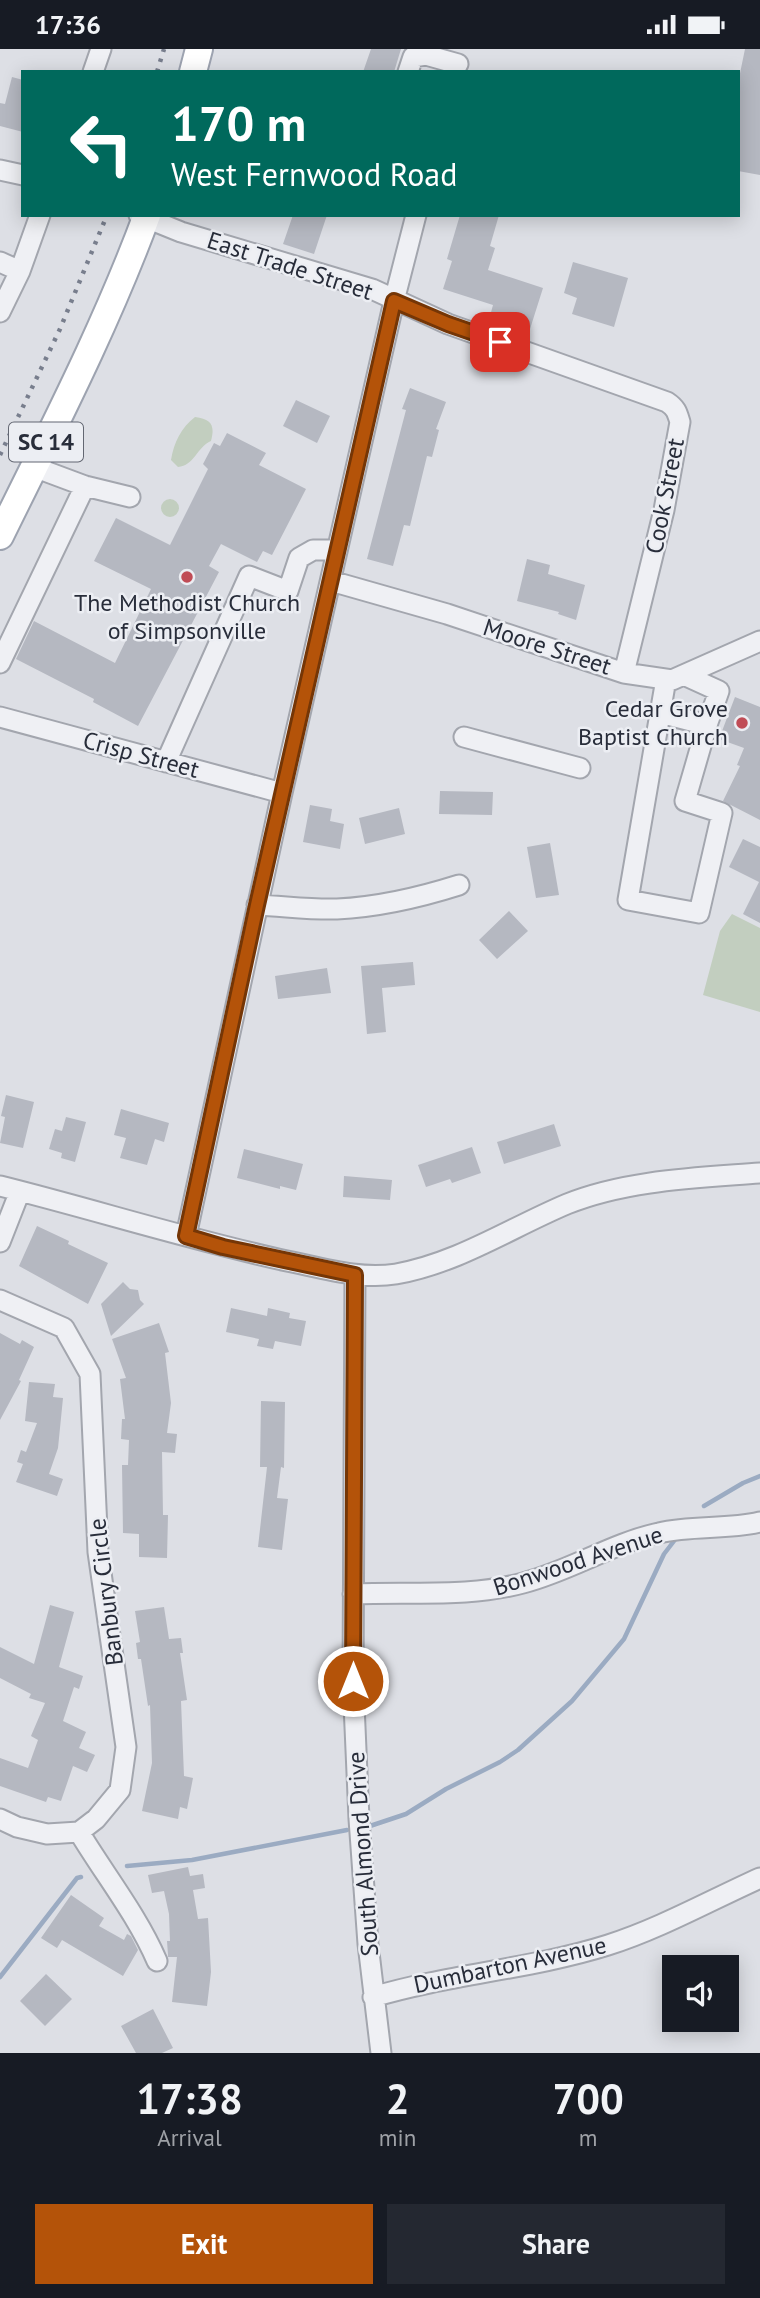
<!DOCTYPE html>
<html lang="en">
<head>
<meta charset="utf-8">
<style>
	:root { --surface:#171b24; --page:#242831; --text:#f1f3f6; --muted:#9ea1a6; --accent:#b45309 }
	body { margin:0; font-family:"PT Sans",sans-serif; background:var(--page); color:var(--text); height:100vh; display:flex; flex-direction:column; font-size:26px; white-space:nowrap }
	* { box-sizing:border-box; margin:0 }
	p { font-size:23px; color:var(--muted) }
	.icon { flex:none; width:38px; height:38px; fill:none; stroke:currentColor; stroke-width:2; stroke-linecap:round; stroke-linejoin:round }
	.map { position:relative; height:2004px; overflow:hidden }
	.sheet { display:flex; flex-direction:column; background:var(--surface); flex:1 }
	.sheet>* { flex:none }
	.guide { position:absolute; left:21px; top:21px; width:719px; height:147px; border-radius:0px; box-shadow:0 4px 18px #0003; background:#00695c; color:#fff; overflow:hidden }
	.tools { position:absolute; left:662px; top:1906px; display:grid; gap:14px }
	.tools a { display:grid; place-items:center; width:77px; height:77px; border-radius:0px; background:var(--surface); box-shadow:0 4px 18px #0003; font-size:35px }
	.pin { position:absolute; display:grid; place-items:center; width:60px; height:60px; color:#fff; margin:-30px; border-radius:14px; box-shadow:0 4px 10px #0006 }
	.me { position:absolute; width:77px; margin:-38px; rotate:0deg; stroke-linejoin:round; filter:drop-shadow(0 0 5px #0008) }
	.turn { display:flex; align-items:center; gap:24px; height:147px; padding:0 35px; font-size:32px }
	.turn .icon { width:91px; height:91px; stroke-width:2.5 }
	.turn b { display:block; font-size:49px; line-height:60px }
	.eta { display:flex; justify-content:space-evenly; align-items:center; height:119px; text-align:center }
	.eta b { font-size:42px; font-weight:600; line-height:49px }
	.button { display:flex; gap:14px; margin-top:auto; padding:14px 35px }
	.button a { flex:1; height:80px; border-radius:0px; background:var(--accent); color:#fff; font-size:28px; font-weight:600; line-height:80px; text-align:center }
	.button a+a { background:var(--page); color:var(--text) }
	.status { display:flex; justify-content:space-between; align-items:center; height:49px; padding:0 35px; background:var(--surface); direction:ltr }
	.status svg { height:19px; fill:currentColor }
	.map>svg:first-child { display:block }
</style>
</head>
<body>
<div class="status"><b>17:36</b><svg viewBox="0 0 49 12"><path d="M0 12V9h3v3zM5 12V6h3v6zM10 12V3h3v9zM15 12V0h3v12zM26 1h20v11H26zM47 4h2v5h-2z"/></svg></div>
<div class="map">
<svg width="760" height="2004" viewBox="0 0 760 2004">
	<rect width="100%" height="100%" fill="#dddfe5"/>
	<path fill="#c2cebf" d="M 195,368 C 212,370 215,377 211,392 C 197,398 194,417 178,418 L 171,411 C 174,393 181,379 195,368 Z
		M161 459a9 9 0 1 1 18 0a9 9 0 1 1-18 0Z
		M 732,865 L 760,879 L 760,963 L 703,946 L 720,882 Z"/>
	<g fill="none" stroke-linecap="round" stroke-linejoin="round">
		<path stroke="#9babc2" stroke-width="4.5" d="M 704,1457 L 743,1434 L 760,1427
			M 367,1778 L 406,1765 L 446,1740 L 500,1713 L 518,1701 L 572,1652 L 624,1590 L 664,1505 L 674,1492
			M 127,1817 L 192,1811 L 347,1781
			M 0,1928 L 77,1829 L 81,1828"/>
	</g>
	<path fill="#b5b8c1" d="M 371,0 L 401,0 L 394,23 L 363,23 Z
		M 745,0 L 760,0 L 760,126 L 738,122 L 738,34 Z
		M 12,28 L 23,31 L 23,83 L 0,77 L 0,54 L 5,55 Z
		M 293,166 L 327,166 L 314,205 L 283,195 Z
		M 460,166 L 499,166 L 490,197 L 495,199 L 488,221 L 543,239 L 530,280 L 490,267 L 493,256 L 443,240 L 452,212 L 447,210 Z
		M 573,213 L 628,229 L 614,278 L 572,265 L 577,249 L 564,244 Z
		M 410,339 L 446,353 L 436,380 L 439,381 L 432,408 L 427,407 L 410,477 L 404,476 L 393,517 L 367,510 L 406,361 L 402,360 Z
		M 296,351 L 330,367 L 317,394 L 283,377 Z
		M 227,384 L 266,404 L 259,416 L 306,440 L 272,506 L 263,502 L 257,513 L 221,495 L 209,517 L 219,523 L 138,677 L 93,653 L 94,650 L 16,610 L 34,572 L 115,614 L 151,540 L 94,512 L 116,469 L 170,496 L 208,420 L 203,415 L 214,394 L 220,397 Z
		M 527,510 L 550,516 L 548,525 L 585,536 L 576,571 L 558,565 L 559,563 L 517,552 Z
		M 735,648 L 760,658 L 760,771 L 723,752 L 740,717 L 737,716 L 744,699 L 719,690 Z
		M 440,742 L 493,743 L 492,766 L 439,765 Z
		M 310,756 L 332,760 L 330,772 L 344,775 L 340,800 L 303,793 Z
		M 399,759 L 405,785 L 365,795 L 359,769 Z
		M 743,790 L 760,798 L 760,874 L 743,865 L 759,833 L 729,818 Z
		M 550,794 L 559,846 L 536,849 L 527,798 Z
		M 509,862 L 528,882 L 497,910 L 479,891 Z
		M 413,913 L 415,936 L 382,939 L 386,983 L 367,985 L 361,917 Z
		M 327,919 L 331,944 L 278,950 L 275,927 Z
		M 6,1046 L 34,1053 L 23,1099 L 0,1094 L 5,1068 L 1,1067 Z
		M 121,1060 L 169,1074 L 164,1093 L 155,1090 L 147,1116 L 120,1109 L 126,1089 L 114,1086 Z
		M 66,1068 L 86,1073 L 75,1113 L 61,1109 L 62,1104 L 49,1100 L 55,1080 L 62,1082 Z
		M 554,1075 L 561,1097 L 504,1115 L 497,1093 Z
		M 472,1098 L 481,1124 L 452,1134 L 450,1130 L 426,1138 L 418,1116 Z
		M 244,1100 L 303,1115 L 296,1141 L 280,1137 L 280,1140 L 237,1129 Z
		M 344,1127 L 392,1131 L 390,1151 L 343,1148 Z
		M 37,1177 L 69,1192 L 68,1195 L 108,1214 L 88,1255 L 19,1217 Z
		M 123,1233 L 130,1240 L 138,1241 L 140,1251 L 144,1255 L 111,1287 L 101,1255 Z
		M 231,1259 L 267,1267 L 268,1259 L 290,1264 L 289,1269 L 306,1272 L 301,1297 L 275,1292 L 273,1300 L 257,1297 L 259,1290 L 226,1283 Z
		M 159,1274 L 169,1303 L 165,1304 L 171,1354 L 167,1384 L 177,1385 L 175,1404 L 162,1403 L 163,1466 L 168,1466 L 167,1509 L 139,1508 L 139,1485 L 123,1484 L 122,1416 L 128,1416 L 129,1391 L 121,1390 L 122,1370 L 125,1370 L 120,1330 L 126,1329 L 112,1290 Z
		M 0,1284 L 20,1295 L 22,1291 L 34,1298 L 19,1331 L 21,1332 L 0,1371 Z
		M 29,1333 L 55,1335 L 53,1348 L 63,1349 L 58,1399 L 49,1425 L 63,1430 L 57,1447 L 16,1433 L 23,1415 L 17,1413 L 21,1401 L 26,1403 L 37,1374 L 25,1372 Z
		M 261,1352 L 285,1353 L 284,1419 L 281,1418 L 277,1449 L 288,1450 L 282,1501 L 258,1498 L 267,1418 L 260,1418 Z
		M 50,1556 L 74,1563 L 59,1618 L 83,1627 L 79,1640 L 74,1638 L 63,1672 L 86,1683 L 79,1699 L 95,1706 L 87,1723 L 73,1717 L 61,1752 L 48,1748 L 46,1753 L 0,1737 L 0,1709 L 28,1719 L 38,1691 L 31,1687 L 45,1654 L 29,1649 L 31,1645 L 0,1629 L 0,1598 L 34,1615 Z
		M 164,1558 L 169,1590 L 181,1589 L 183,1604 L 180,1604 L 187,1651 L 181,1652 L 184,1727 L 193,1729 L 187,1760 L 180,1758 L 178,1770 L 142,1762 L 152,1714 L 150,1656 L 148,1657 L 141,1610 L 138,1610 L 136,1594 L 140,1593 L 135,1562 Z
		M 188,1818 L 190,1827 L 203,1825 L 205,1839 L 193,1841 L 198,1870 L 208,1869 L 211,1923 L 207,1957 L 172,1953 L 177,1908 L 168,1908 L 168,1906 L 167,1892 L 170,1892 L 169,1865 L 164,1842 L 152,1844 L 148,1826 Z
		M 71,1846 L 104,1869 L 99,1877 L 124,1891 L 127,1885 L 131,1887 L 138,1901 L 123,1927 L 62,1891 L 57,1899 L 41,1889 Z
		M 46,1925 L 72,1950 L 45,1977 L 20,1952 Z
		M 153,1960 L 173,1999 L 162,2004 L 136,2004 L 121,1977 Z"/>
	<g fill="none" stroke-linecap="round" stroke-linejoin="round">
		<defs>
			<path id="minor" d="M 93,23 L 101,0
				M 408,23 L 413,8 L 426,6 L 458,15
				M 0,121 L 23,126
				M 139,166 L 181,183 L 372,240 L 448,275 L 667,353 C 676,359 677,363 680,373 L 664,461 L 624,624
				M 0,213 L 20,222
				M 0,263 L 20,222 L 40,166
				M 34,418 L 85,437 L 130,448
				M 331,532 L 447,565 L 624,624 L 672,631 L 760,592
				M 0,614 L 85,437
				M 666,630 L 628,851 L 699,864 L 722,764 L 685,752 L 707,676
				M 660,664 L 707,676 L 719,642 L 684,626
				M 0,668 L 282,744
				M 464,688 L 580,719
				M 166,713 L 249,527 L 288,542 L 299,509 L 313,501 L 337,501
				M 257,856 C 283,857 311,861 337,860 C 380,858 418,849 459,836
				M 0,1137 C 96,1161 190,1191 287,1212 C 322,1219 360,1231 396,1225 C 458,1214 510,1179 567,1155 C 627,1131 696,1129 760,1124
				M 186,1187 L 282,744 L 394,252 L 416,166
				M 0,1193 L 20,1142
				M 355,1226 L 353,1632 L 359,1770 L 368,1895 L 381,2004
				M 0,1251 L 64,1279 L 90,1325 L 98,1503 L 126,1698 L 120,1741 L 96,1770 L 79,1783 L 47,1785 L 17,1778 L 0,1770
				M 353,1545 C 410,1542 468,1549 523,1534 C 570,1522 612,1494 659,1484 C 692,1476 727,1481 760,1473
				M 79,1783 C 105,1826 137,1866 157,1912
				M 373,1948 C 450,1925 532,1920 608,1896 C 659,1880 711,1851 760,1829"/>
			<path id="major" d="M 193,23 L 199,0
				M 0,487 C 52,381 106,277 147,166"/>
		</defs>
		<use href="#minor" stroke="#a3a6ae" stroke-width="23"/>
		<use href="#major" stroke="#9da3b0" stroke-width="30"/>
		<use href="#minor" stroke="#eff0f4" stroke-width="19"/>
		<use href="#major" stroke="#fff" stroke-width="26"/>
		<path stroke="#787e8d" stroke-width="4.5" stroke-dasharray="3.5 7" stroke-linecap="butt" d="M 157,23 L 164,0
			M 0,406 L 60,280 L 107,166"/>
	</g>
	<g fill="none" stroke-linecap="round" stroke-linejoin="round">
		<defs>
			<path id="route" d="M 353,1632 L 355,1226 L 223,1198 L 186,1187 L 257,856 L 394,252 L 448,275 L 500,293"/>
		</defs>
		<use href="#route" stroke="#753606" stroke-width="18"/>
		<use href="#route" stroke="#b45309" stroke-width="12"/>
	</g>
	<g fill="#c04c56" stroke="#eceef3" stroke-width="2.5">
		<circle cx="187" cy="528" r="7"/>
		<circle cx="742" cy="674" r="7"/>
	</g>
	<g text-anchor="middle" stroke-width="5" stroke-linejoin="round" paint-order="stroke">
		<rect fill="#eceef3" stroke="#636772" stroke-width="2" x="9" y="373.5" width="74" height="39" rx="5"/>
		<g font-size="23" font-weight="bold" fill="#282d3a">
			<text x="46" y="401">SC 14</text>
		</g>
		<g font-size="24" fill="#282d3a" stroke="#eceef3">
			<text transform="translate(290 217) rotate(18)" y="8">East Trade Street</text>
			<text transform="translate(665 447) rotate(-79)" y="8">Cook Street</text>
			<text transform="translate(547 598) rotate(18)" y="8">Moore Street</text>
			<text transform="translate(141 706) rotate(15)" y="8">Crisp Street</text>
			<text transform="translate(578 1512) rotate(-18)" y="8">Bonwood Avenue</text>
			<text transform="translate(106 1543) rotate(-97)" y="8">Banbury Circle</text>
			<text transform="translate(363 1805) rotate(-94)" y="8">South Almond Drive</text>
			<text transform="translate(510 1916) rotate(-12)" y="8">Dumbarton Avenue</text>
		</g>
		<g font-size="24" fill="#282d3a" stroke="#eceef3">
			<text x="187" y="562">The Methodist Church<tspan x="187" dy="28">of Simpsonville</tspan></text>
			<text x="728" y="668" text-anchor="end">Cedar Grove<tspan x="728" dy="28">Baptist Church</tspan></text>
		</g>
	</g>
</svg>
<div class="tools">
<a><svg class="icon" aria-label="sound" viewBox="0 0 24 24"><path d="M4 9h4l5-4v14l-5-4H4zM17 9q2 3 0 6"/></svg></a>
</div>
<div class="pin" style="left:500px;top:293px;background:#d93025"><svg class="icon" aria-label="arrive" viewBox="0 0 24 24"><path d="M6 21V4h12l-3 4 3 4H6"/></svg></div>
<svg class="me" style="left:353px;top:1632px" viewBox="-20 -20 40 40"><circle r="17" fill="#b45309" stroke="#fff" stroke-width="3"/><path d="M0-11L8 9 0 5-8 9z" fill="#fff"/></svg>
<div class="guide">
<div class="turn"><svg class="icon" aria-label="left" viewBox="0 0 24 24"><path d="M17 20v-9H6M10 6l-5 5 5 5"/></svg><div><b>170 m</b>West Fernwood Road</div></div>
</div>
</div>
<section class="sheet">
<div class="eta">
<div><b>17:38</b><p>Arrival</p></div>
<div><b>2</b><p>min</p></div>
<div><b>700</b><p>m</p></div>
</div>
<div class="button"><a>Exit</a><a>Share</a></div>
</section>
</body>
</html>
